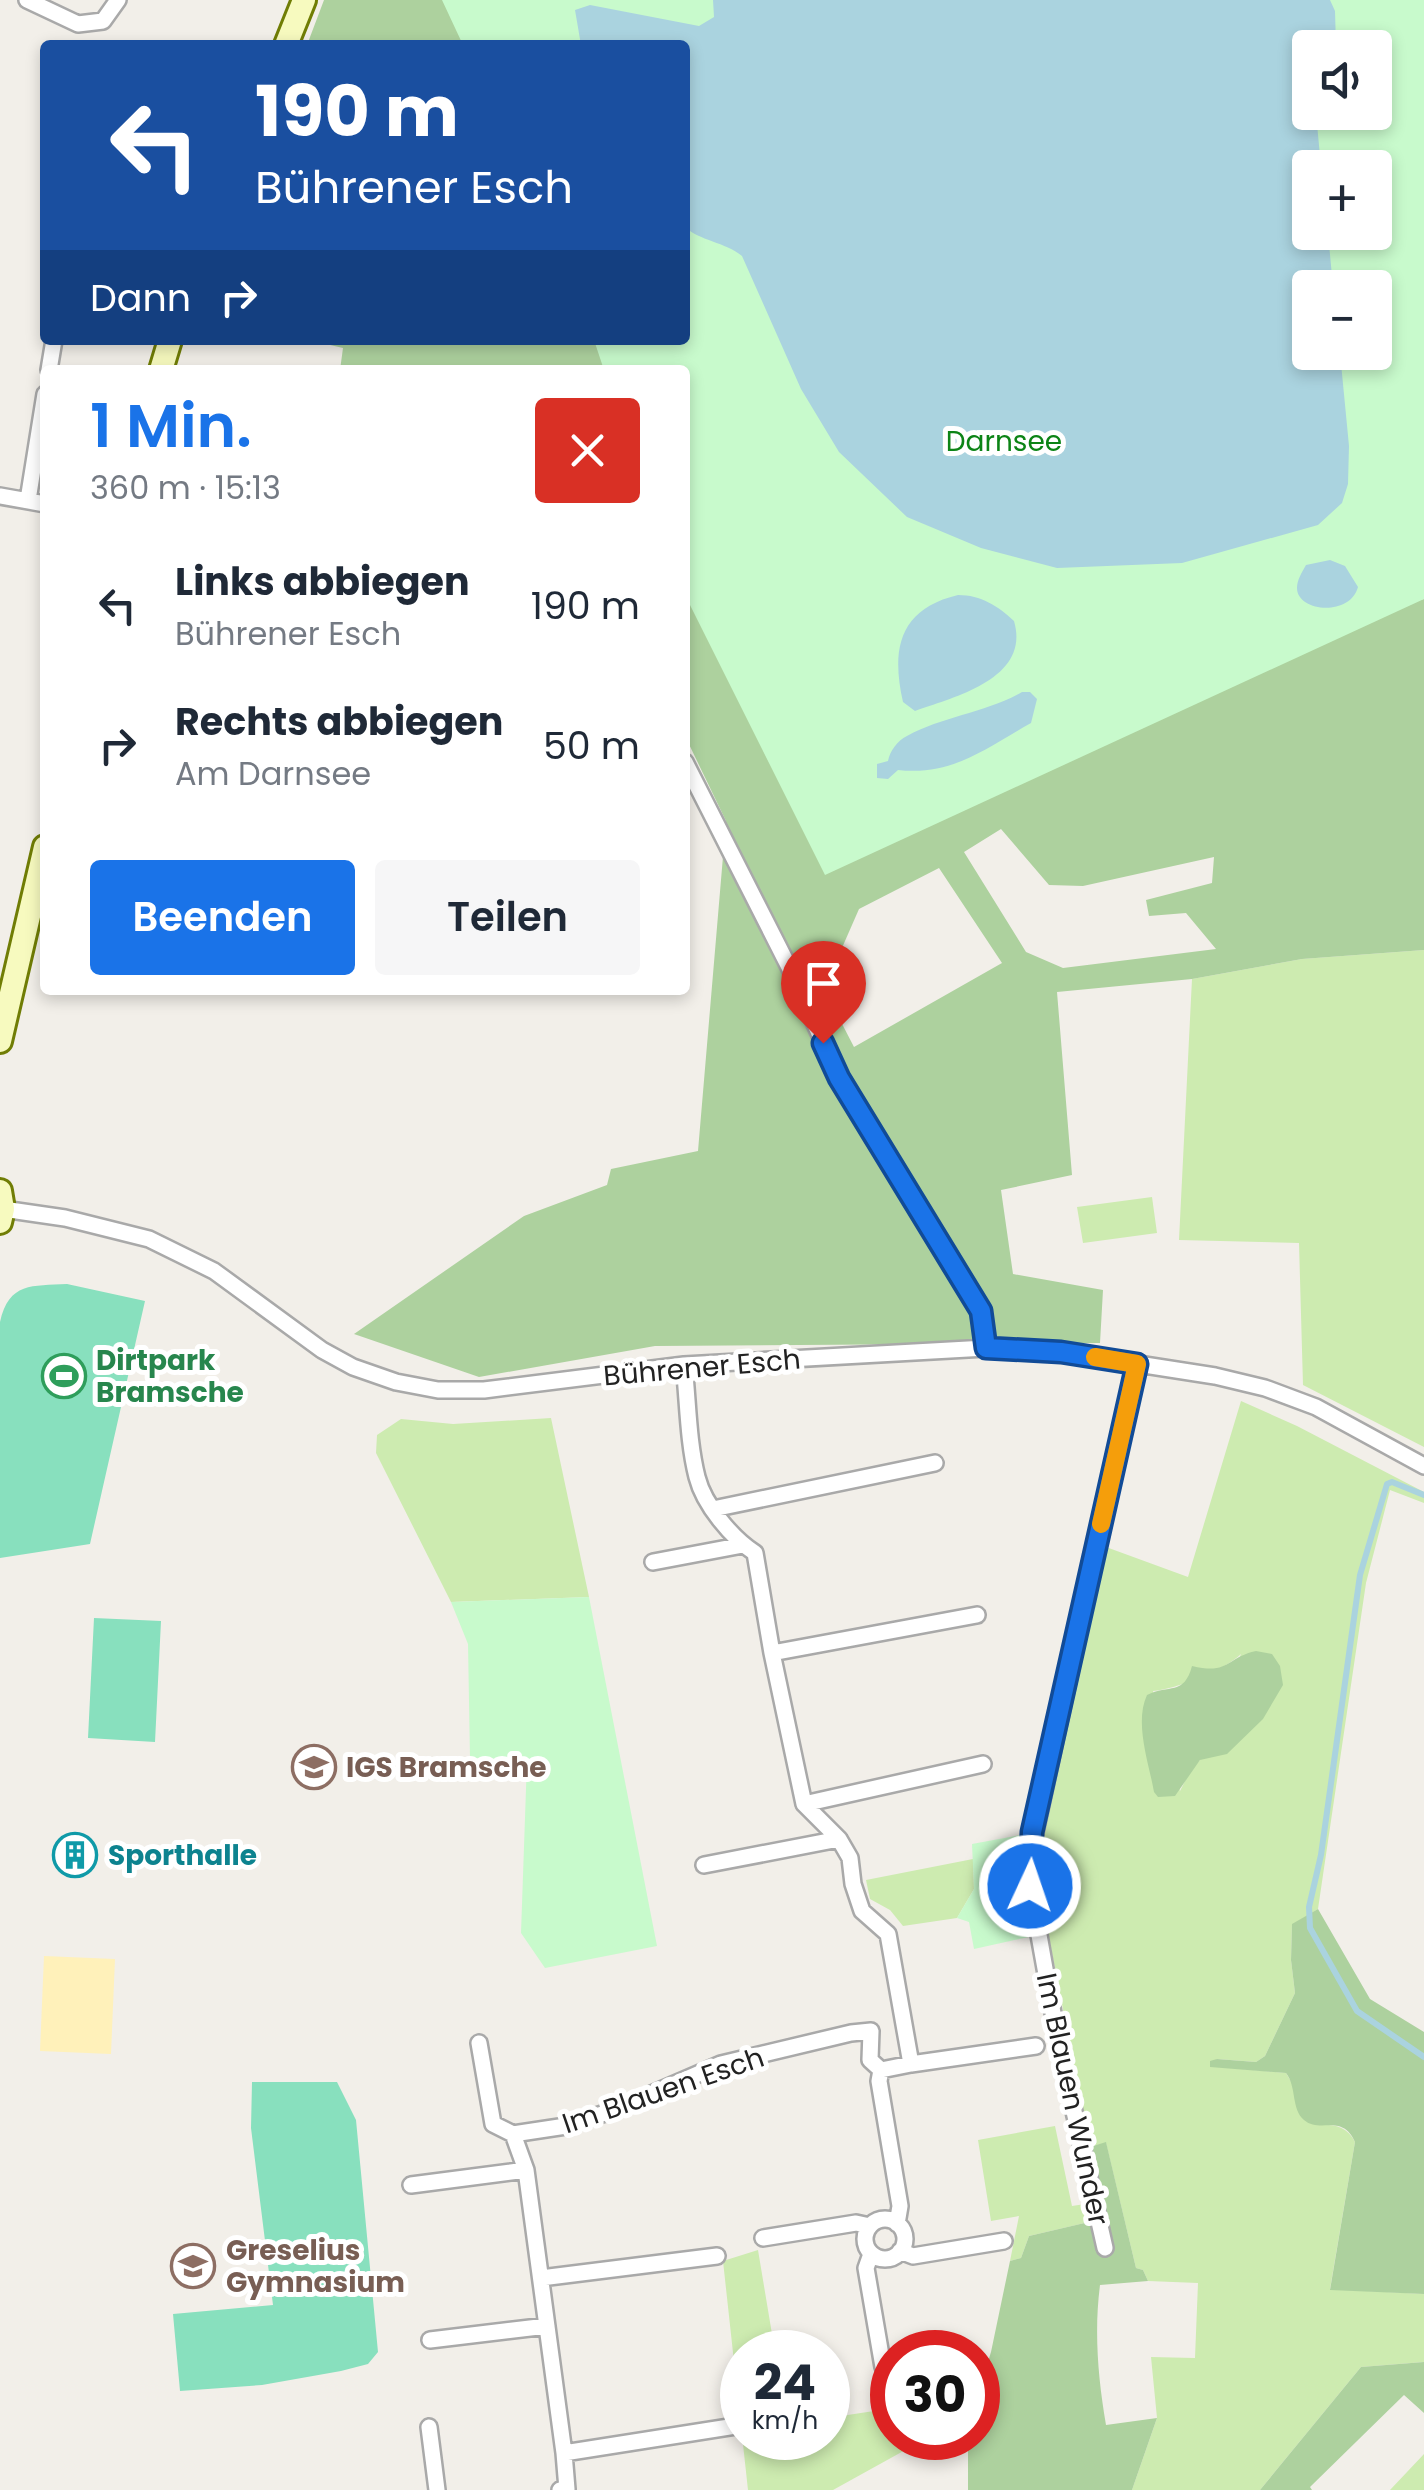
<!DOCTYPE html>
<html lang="de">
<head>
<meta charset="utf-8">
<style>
	:root { --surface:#fff; --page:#f6f6f7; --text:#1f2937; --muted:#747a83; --accent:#1a73e8 }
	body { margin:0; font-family:Poppins,sans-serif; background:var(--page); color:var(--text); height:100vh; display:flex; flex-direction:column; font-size:38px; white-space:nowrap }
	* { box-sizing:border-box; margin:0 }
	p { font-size:32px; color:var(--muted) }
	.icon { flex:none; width:55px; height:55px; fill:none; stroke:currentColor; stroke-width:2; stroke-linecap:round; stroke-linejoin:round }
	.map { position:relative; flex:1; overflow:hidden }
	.panel { position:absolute; left:40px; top:365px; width:650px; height:630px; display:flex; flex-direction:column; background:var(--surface); border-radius:10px; box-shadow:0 5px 15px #0003 }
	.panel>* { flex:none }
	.banner { position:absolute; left:40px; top:40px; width:650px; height:305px; border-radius:10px; box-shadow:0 5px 15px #0003; background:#1a4fa0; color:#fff; overflow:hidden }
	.buttons { position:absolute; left:1292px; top:30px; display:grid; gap:20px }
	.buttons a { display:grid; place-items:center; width:100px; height:100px; border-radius:10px; background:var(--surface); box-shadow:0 5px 15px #0003; font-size:50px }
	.speed { position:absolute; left:720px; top:2330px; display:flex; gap:20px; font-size:50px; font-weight:700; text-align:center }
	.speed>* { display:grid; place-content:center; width:130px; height:130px; border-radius:50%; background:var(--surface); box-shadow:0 5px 15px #0003; line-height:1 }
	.speed small { font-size:25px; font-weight:400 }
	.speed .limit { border:15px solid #d22; background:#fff; color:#111 }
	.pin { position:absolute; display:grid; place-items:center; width:85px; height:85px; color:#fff; margin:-102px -42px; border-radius:50% 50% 50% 0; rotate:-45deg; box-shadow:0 0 10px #0007 }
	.pin .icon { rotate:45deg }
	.me { position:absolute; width:110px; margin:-55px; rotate:3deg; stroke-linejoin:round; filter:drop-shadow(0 0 8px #0008) }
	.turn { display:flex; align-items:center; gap:35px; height:210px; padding:0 50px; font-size:45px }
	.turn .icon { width:130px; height:130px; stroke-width:2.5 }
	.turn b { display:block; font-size:70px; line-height:85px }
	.then { display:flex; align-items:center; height:95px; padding:0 50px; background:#0003; gap:20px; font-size:38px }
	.round { display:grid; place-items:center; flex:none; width:105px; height:105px; border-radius:10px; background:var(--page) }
	.headline { display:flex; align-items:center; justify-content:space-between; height:170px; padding:0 50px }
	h1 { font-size:60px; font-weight:600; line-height:75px; color:var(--accent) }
	.action { display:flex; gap:20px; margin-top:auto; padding:20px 50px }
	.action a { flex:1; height:115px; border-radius:10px; background:var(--accent); color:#fff; font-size:40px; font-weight:600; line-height:115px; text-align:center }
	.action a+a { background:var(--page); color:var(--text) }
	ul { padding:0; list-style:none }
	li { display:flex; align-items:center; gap:30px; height:140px; padding:0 50px }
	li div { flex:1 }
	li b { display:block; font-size:38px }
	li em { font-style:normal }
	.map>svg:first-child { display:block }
</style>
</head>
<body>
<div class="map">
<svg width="1424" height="2490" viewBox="0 0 1424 2490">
	<rect width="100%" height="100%" fill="#f2efe9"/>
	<path fill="#cdebb0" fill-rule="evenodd" d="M 1424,950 L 1424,1447 L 1303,1385 L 1299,1243 L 1179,1240 L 1192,979 L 1302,959 Z
		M 1152,1197 L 1157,1233 L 1083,1243 L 1077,1207 Z
		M 1241,1401 L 1297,1426 L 1424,1492 L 1424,1503 L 1390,1490 L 1366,1583 L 1318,1909 L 1292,1925 L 1291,1960 L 1295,1993 L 1265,2056 L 1256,2062 L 1217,2059 L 1210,2066 L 1286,2073 L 1317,2125 C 1334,2124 1347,2126 1355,2142 L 1330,2289 L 1424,2294 L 1424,2362 L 1361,2367 L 1260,2490 L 1132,2490 L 1157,2418 L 1151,2357 L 1195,2358 L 1198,2283 L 1148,2281 L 1143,2270 L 1136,2268 L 1106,2143 L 1090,2147 L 1041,1897 L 1040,1845 L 1106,1547 L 1188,1577 ZM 1241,1654 L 1200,1760 L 1190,1771 L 1180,1791 L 1153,1691 C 1176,1689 1225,1670 1241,1654 Z
		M 551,1418 L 589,1597 L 451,1602 L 376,1453 L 377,1435 L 401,1419 L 453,1424 Z
		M 973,1859 L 974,1889 L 957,1918 L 903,1926 L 890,1910 L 870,1899 L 866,1880 Z
		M 1055,2126 L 1072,2206 L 1085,2204 L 1089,2222 L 1029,2236 L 1021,2258 L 1010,2261 L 1019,2216 L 991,2221 L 978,2140 Z
		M 758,2250 L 775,2352 L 742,2352 L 742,2438 L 828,2438 L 828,2418 L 887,2409 L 881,2376 L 892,2373 L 892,2438 L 927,2438 L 833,2490 L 748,2490 L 723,2261 Z
		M 1424,2454 L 1424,2490 L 1390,2490 Z"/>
	<path fill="#add19e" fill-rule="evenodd" d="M 324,0 L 713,0 L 581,45 L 307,45 Z
		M 1375,112 L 1416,601 L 1424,599 L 1424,950 L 1302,959 L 1192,979 L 1057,992 L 1072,1175 L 1001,1190 L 1013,1274 L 1103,1290 L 1100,1343 L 655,1346 L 479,1377 L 354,1334 L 524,1216 L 607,1185 L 611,1169 L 698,1151 L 726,821 L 685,736 L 685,370 L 340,370 L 343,348 L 309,340 L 685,340 L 801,389 L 1375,352 ZM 1001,829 L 1049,885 L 1083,886 L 1214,857 L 1212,883 L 1146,900 L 1149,916 L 1186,913 L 1216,949 L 1063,968 L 1026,952 L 964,852 ZM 939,868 L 1002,963 L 854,1047 L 824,989 L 859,909 Z
		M 1256,1651 L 1272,1654 L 1280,1666 L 1283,1685 L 1263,1719 L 1227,1754 L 1200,1760 L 1175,1796 L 1158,1797 L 1154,1792 C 1149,1763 1134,1723 1147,1695 C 1169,1684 1184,1696 1192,1666 C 1230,1675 1225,1658 1256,1651 Z
		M 1318,1909 L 1370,1999 L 1424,2032 L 1424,2294 L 1330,2290 L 1355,2142 C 1342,2113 1320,2134 1304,2120 C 1291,2109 1297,2087 1286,2073 L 1210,2067 L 1210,2061 L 1217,2059 L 1256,2062 L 1265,2056 L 1295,1993 L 1291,1960 L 1292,1924 Z
		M 1106,2142 L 1136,2268 L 1143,2270 L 1148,2281 L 1100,2285 C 1094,2332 1098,2378 1106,2425 L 1157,2418 L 1132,2490 L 968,2490 L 968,2438 L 978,2438 L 978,2393 L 991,2352 L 1010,2261 L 1021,2258 L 1029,2236 L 1106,2218 L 1090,2147 Z
		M 1424,2362 L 1424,2413 L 1404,2395 L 1310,2487 L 1312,2490 L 1260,2490 L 1361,2367 Z"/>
	<path fill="#fff1ba" d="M 44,1956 L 115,1959 L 111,2054 L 40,2051 Z"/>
	<path fill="#c8facc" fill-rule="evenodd" d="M 442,0 L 1424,0 L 1424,599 L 825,875 L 685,595 L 685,370 L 604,370 L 594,340 L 685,340 L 685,45 L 463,45 ZM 1310,48 L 1375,48 L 1375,112 L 1310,112 ZM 1310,168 L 1375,168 L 1375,232 L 1310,232 ZM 1310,288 L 1375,288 L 1375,352 L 1310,352 Z
		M 589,1597 L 657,1946 L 545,1968 L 521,1933 L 527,1760 L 470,1758 L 468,1644 L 451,1602 Z
		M 1020,1835 L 1021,1871 L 1033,1936 L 974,1949 L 969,1922 L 957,1918 L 974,1889 L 972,1844 Z"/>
	<path fill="#88e0be" d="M 67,1284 L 145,1301 L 90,1544 L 0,1558 L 0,1322 C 9,1282 32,1286 67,1284 Z
		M 94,1618 L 161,1621 L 155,1742 L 88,1738 Z
		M 252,2082 L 337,2082 L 356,2120 L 378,2352 L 368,2364 L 341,2371 L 262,2385 L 180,2391 L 173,2314 L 273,2305 L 251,2128 Z"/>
	<path fill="#aad3df" d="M 713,0 L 1330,0 L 1335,11 L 1336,46 L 1310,48 L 1310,112 L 1316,113 L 1321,167 L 1310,168 L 1310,232 L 1328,233 L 1333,287 L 1310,288 L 1310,352 L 1340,353 L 1349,446 L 1348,484 L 1342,503 L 1318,525 L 1182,563 L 1057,568 L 981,548 L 907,517 L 839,452 L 801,389 L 742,256 C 725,242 700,241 685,227 L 685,45 L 581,45 L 575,10 L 590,5 L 699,26 L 714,17 Z
		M 1330,560 L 1345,566 L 1358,587 C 1350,617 1297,612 1297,588 C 1297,580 1302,572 1306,565 Z
		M 958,595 C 981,595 998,606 1014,621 C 1031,679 954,697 915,711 L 903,702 C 891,649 899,609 958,595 Z
		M 1022,692 L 1030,692 L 1037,699 L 1031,723 C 985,749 952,776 898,770 L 888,779 L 877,778 L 877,764 L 888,761 C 890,751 897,741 907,736 C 943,716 985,713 1022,692 Z"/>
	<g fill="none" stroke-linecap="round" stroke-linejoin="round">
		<path stroke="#aad3df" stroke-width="6" d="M 1424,1495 L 1392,1482 L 1387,1484 L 1360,1575 L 1321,1855 L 1309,1907 L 1310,1928 L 1357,2011 L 1424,2057"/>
		<defs>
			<path id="street" d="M 27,0 L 78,24 L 103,21 L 118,0
				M 49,370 L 54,340
				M 0,496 L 45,504
				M 28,500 L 45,394
				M 685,762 L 792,973 L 839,1078 L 981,1311 L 986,1348
				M 3,1209 L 65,1218 L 149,1239 L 214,1271 L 322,1350 L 353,1367 L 396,1382 L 438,1390 L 484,1390 L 684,1365 L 986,1348 L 1061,1352 L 1215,1376 L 1265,1388 L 1316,1407 L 1424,1466
				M 713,1509 L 935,1463
				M 653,1562 L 743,1545
				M 772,1653 L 977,1615
				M 804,1804 L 983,1764
				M 704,1865 L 839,1839
				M 479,2043 L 493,2124 L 513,2134 L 566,2126 L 617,2109 L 721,2064 L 851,2033 L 871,2031 L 870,2060 L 881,2070 L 911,2064 L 888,1934 L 862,1911 L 853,1884 L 850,1858 L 839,1839 L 804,1804 L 772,1653 L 755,1553 C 732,1538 704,1505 697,1477 C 688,1442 688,1401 684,1365
				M 911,2064 L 1036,2046
				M 881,2070 L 879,2081 L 900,2206 L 897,2224
				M 513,2134 L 526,2170 L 564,2453 L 742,2425
				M 411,2185 L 526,2170
				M865 2239a20 20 0 1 1 40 0a20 20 0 1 1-40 0Z
				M 763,2238 L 856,2223 L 870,2226
				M 1105,2248 L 1058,2041 L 1030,1885 L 1029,1860 L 1137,1364
				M 900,2251 L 913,2256 L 1004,2241
				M 871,2254 L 866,2268 L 883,2367
				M 541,2278 L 717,2256
				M 430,2340 L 547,2326
				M 429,2427 L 437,2490
				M 560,2490 L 567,2489 L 564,2453"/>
			<path id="secondary" d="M 286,45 L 304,0
				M 161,370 L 170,340
				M 0,1041 L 45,847
				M 0,1191 L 3,1209 L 0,1222"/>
		</defs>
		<use href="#street" stroke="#a9a9a9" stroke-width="20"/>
		<use href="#secondary" stroke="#707d05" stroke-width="28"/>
		<use href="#street" stroke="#fff" stroke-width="15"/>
		<use href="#secondary" stroke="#f7fabf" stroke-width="22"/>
	</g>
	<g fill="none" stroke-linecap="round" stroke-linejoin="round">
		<defs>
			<path id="route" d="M 823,1043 L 839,1078 L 981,1311 L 986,1348 L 1061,1352 L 1137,1364 L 1032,1832 L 1030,1886"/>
		</defs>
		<use href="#route" stroke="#114b97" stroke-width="25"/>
		<use href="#route" stroke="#1a73e8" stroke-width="18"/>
		<path stroke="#f59e0b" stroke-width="18" d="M 1095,1357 L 1137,1364 L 1101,1524"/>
	</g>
	<defs>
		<symbol id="stadium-ring" viewBox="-11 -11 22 22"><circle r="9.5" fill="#fff" stroke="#2e9e5b" stroke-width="1.5"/><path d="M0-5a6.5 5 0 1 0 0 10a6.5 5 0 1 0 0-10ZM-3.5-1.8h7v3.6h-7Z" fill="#2e9e5b"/></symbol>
		<symbol id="school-ring" viewBox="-11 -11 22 22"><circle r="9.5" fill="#fff" stroke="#8d6e63" stroke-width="1.5"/><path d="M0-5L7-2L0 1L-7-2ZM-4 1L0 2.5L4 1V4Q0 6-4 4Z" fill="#8d6e63"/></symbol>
		<symbol id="building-ring" viewBox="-11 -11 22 22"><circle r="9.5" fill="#fff" stroke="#0f9aa8" stroke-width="1.5"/><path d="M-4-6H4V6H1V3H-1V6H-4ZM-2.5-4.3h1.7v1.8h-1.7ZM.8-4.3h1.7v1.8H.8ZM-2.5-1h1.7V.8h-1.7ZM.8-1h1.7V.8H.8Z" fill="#0f9aa8"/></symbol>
	</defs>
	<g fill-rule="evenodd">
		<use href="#stadium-ring" x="39" y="1351" width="50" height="50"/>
		<use href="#school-ring" x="289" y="1742" width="50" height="50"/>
		<use href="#building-ring" x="50" y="1830" width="50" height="50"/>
		<use href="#school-ring" x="168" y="2241" width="50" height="50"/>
	</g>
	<g text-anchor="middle" stroke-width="10" stroke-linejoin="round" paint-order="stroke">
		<g font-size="28" fill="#0c8416" stroke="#fff">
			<text x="1004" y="451">Darnsee</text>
		</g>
		<g font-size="28" font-weight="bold" fill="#27864d" stroke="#fff" text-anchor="start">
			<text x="96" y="1370">Dirtpark<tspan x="96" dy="32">Bramsche</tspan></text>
		</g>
		<g font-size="28" fill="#222" stroke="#fff">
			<text transform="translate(702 1367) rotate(-5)" y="10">Bührener Esch</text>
			<text transform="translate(663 2090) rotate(-19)" y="10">Im Blauen Esch</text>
			<text transform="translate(1073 2099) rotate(78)" y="10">Im Blauen Wunder</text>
		</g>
		<g font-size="28" font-weight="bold" fill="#785e54" stroke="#fff" text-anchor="start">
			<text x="346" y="1777">IGS Bramsche</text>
			<text x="226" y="2260">Greselius<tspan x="226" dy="32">Gymnasium</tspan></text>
		</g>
		<g font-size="28" font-weight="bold" fill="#0d838f" stroke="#fff" text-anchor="start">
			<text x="108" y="1865">Sporthalle</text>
		</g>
	</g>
</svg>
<div class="buttons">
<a><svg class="icon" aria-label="sound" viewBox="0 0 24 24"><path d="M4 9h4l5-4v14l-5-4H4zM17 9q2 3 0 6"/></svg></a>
<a>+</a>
<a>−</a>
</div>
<div class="speed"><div>24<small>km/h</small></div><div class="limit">30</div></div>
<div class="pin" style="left:823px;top:1043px;background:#d93025"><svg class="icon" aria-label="arrive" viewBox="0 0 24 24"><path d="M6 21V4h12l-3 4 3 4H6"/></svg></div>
<svg class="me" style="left:1030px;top:1886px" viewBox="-20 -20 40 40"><circle r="17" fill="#1a73e8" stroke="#fff" stroke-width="3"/><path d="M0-11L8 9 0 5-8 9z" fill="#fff"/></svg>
<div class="banner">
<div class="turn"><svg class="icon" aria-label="left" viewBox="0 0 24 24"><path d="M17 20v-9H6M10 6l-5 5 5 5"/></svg><div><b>190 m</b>Bührener Esch</div></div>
<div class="then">Dann<svg class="icon" aria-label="right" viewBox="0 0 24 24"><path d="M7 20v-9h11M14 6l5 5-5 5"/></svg></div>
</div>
<section class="panel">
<div class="headline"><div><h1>1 Min.</h1><p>360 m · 15:13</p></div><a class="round" style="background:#d93025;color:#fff"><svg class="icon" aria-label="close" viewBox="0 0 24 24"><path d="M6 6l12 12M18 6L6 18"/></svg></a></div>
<ul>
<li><svg class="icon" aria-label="left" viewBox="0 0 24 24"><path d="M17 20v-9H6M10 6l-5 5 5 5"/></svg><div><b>Links abbiegen</b><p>Bührener Esch</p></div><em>190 m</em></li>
<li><svg class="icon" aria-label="right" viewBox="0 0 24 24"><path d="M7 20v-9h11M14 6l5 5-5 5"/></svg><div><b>Rechts abbiegen</b><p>Am Darnsee</p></div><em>50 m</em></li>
</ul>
<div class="action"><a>Beenden</a><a>Teilen</a></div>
</section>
</div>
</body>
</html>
